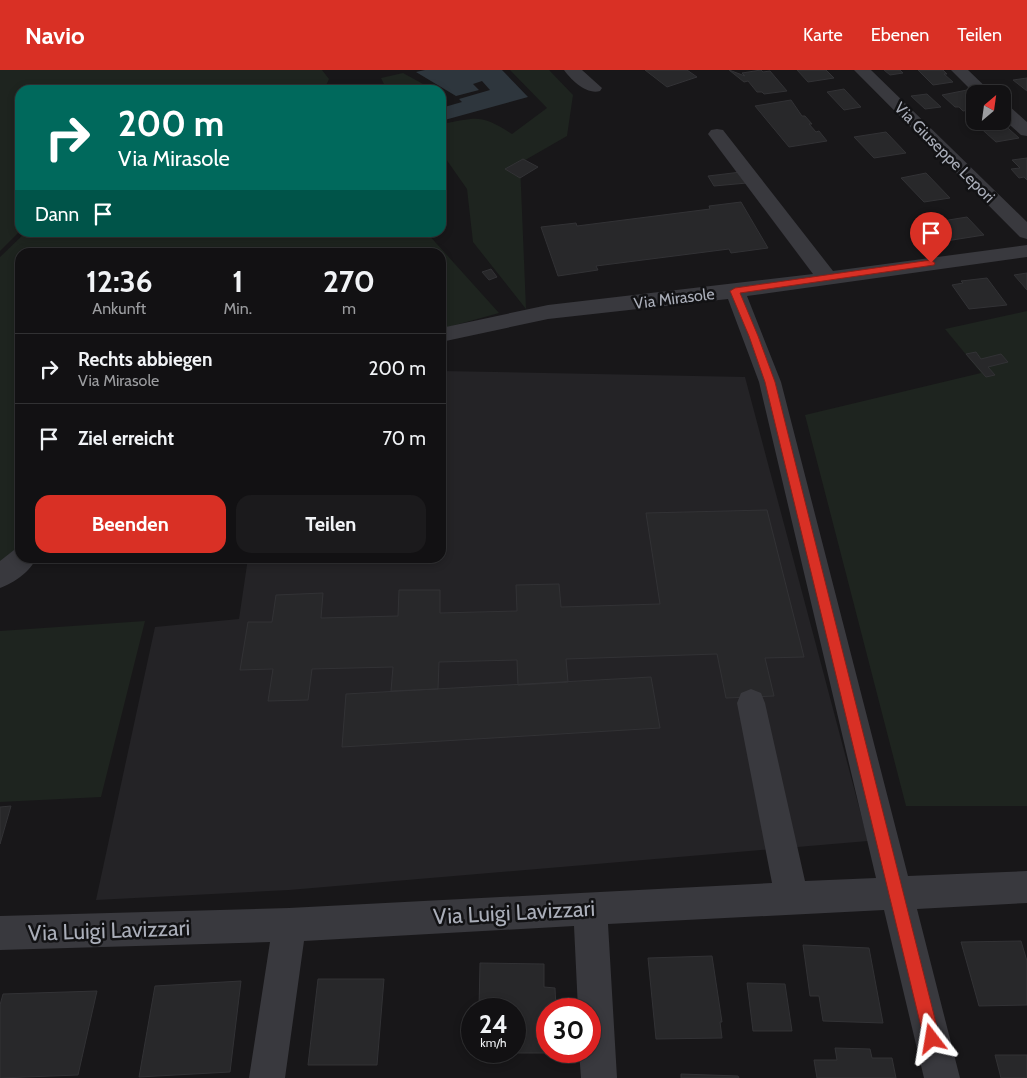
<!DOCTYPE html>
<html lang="de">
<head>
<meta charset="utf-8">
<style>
	:root { --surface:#121113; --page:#1b1a1c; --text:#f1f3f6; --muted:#9c9da0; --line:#313133; --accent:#d93025 }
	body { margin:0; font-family:Cabin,sans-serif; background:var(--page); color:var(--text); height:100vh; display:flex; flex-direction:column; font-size:19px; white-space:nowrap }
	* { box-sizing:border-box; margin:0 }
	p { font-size:16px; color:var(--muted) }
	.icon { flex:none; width:28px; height:28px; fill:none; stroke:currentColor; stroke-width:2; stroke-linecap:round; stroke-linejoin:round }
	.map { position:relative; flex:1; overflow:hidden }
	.sheet { position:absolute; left:15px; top:178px; width:431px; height:315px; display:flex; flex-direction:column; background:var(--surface); border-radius:15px; box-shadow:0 2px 8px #0003,0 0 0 1px var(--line) }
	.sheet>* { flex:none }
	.hud { position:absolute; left:15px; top:15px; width:431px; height:152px; border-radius:15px; box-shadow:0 2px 8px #0003,0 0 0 1px var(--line); background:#00695c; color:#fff; overflow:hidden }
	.needle { width:32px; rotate:29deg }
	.fabs { position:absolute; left:966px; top:15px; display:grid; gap:10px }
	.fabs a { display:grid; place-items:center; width:45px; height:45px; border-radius:10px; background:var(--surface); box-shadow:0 2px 8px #0003,0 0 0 1px var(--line); font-size:25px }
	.speed { position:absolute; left:461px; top:928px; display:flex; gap:10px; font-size:25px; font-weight:700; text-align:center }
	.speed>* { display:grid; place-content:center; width:65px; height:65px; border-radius:50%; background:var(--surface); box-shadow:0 2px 8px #0003,0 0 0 1px var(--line); line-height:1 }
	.speed small { font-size:12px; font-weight:400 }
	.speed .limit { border:8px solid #d22; background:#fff; color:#111 }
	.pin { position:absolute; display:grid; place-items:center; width:42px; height:42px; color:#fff; margin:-51px -21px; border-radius:50% 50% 50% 0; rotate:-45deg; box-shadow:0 0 5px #0007 }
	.pin .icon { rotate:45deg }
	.me { position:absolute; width:55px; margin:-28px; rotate:346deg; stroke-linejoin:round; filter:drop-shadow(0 0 4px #0008) }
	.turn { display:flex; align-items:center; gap:18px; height:105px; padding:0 20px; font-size:22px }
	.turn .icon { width:65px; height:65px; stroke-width:2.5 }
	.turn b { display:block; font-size:35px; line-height:42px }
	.then { display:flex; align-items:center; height:48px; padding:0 20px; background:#0003; gap:10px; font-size:19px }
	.eta { display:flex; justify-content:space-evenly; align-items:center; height:85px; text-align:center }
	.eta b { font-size:30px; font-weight:800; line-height:35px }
	.cta { display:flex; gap:10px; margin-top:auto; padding:10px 20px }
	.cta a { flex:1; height:58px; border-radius:15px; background:var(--accent); color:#fff; font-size:20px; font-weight:800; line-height:58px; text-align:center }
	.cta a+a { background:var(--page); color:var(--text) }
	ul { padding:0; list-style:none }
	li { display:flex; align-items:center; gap:15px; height:70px; padding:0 20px; border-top:1px solid var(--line) }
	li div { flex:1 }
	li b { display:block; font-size:19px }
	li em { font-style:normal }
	header { display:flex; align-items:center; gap:30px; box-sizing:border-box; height:70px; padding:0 25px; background:var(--accent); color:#fff }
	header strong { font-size:24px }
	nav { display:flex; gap:28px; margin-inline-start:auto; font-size:18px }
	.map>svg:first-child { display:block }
</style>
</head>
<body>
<header>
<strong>Navio</strong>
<nav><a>Karte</a><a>Ebenen</a><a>Teilen</a></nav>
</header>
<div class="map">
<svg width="1027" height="1008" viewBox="0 0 1027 1008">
	<rect width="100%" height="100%" fill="#181719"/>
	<path fill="#242326" d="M 441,301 L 745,307 L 868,771 L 289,820 L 96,830 L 155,557 L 239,549 L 248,488 L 441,488 Z"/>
	<path fill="#1e241f" d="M 0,0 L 322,0 L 329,9 L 324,20 L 20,20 L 20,161 L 0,181 Z
		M 510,0 L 549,0 L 573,25 L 567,66 L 520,93 L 526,239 L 473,172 L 467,119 L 441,82 L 441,54 C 478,48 479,43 512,64 L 547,38 Z
		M 403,3 L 434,20 L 387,20 L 381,8 Z
		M 25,163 L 427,163 L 499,243 L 441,259 L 441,182 L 20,182 L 20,480 L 0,496 L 0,187 Z
		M 1027,241 L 1027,736 L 906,736 L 805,345 L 981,303 L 945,259 Z
		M 145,551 L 101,727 L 0,732 L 0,561 Z"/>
	<path fill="#2e363d" d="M 425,0 L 502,0 L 528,27 L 441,51 L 441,38 L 462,32 L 459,29 L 490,20 L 482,11 L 473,14 L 479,20 L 456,26 L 416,2 Z"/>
	<path fill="#28282a" stroke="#323235" d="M 645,0 L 687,0 L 697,7 L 667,17 Z
		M 729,0 L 745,6 L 742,3 L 761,0 L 763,2 L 770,1 L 787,21 L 764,24 L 762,22 L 757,22 L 748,11 L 744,12 Z
		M 797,0 L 826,0 L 834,8 L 808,12 Z
		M 884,0 L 900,0 L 903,3 L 890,5 Z
		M 918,0 L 943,0 L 947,4 L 944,4 L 953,12 L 933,15 Z
		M 1027,8 L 1027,21 L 1013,10 Z
		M 844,19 L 861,37 L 844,40 L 827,22 Z
		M 967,20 L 975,27 L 975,39 L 963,41 L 959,37 L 955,37 L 942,25 Z
		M 927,24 L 941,37 L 925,39 L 911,26 Z
		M 791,30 L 802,46 L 805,46 L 812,54 L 809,54 L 816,62 L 819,61 L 827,71 L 789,77 L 755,36 Z
		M 991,51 L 1000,51 L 1019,68 L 996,72 L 976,54 Z
		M 886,62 L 906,83 L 874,88 L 854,67 Z
		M 1027,88 L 1027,110 L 1024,107 L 1019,108 L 1011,99 L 1020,98 L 1012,90 Z
		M 523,89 L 538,97 L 520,108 L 505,99 Z
		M 741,102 L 747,113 L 714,116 L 708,106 Z
		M 926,103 L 950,128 L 924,132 L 901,108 Z
		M 741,132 L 768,178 L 731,183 L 729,179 L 596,196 L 598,200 L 558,206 L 541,157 L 576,153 L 577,156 L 710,139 L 709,136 Z
		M 967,147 L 984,165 L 946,171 L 930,153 Z
		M 491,199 L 497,207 L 489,210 L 482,202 Z
		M 1027,203 L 1027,220 L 1014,205 Z
		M 987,208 L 1007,235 L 969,239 L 952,215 L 963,213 L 961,211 Z
		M 976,282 L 981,289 L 1001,284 L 1008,292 L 988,297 L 995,305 L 986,307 L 966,284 Z
		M 767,440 L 804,587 L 765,588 L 774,626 L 726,628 L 717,584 L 566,589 L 568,612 L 518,615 L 517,590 L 439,592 L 438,619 L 391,621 L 393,597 L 312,599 L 308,630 L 268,631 L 273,599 L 240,600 L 248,552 L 272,552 L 276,525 L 323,523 L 321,548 L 398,546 L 399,520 L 440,520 L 440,543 L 517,541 L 516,515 L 559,514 L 561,537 L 660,534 L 646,443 Z
		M 651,607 L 660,658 L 342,677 L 346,624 Z
		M 11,736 L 0,774 L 0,737 Z
		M 1021,871 L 1027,891 L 1027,935 L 979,936 L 961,872 Z
		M 803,875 L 869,878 L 883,953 L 823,951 L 819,926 L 810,926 Z
		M 712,886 L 722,952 L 720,952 L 722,968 L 656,969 L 648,888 Z
		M 480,893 L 544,894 L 544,917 L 555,918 L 556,939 L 548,939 L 548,981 L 557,981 L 557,983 L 478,983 L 478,981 L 515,981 L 515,939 L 479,939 Z
		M 318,909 L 384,909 L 377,995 L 308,995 Z
		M 241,911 L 230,1002 L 139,1007 L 155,916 Z
		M 747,913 L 785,914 L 792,961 L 753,961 Z
		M 97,921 L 78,1005 L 0,1008 L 0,935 L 3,924 Z
		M 835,978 L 870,979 L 872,988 L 892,988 L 896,1008 L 817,1008 L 814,990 L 837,990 Z
		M 995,985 L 1027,985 L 1027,1008 L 1001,1008 Z
		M 681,1004 L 738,1006 L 739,1008 L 681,1008 Z"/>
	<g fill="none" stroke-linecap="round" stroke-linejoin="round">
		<path fill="#39393e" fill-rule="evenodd" d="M 564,0 L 582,0 L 602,18 L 600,21 C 587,25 571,10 564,0 Z
			M 854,0 L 871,0 L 1027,152 L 1027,169 L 1020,167 Z
			M 951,0 L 968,0 L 993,24 L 975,24 Z
			M 1002,34 L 1008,35 L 1027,52 L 1027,66 L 1021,65 L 1002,48 Z
			M 717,59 L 723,60 L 833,201 L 1027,175 L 1027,187 L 747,226 L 781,312 L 908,806 L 1027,801 L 1027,833 L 917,839 L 960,1008 L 924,1008 L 884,840 L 608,854 L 617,1008 L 581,1008 L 579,981 L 590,981 L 590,939 L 578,939 L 574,856 L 304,871 L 285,1008 L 249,1008 L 270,872 L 0,880 L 0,846 L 289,838 L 772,813 L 737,633 L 741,623 L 751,619 L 761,623 L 765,633 L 805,811 L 876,808 L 759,312 L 728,229 L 548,249 L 441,272 L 441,258 L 548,235 L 813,204 L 708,64 L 711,60 Z
			M 20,478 L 20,488 L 36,488 C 31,501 14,513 0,518 L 0,491 L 14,480 Z"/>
	</g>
	<path fill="#d93025" stroke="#8d1f18" d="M 931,190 L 935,193 L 934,195 L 740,223 L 758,266 L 775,312 L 940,969 L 938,975 L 932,977 L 927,975 L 924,969 L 765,312 L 749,266 L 730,221 L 735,218 Z"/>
	<g text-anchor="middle" stroke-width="5" stroke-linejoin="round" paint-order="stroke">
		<g font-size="16" fill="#aaaeb9" stroke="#121214">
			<text transform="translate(945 82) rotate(45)" y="6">Via Giuseppe Lepori</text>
			<text transform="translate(674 228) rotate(-7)" y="6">Via Mirasole</text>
		</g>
		<g font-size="22" fill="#aaaeb9" stroke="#121214">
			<text transform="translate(514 842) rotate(-3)" y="8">Via Luigi Lavizzari</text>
			<text transform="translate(109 860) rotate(-2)" y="8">Via Luigi Lavizzari</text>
		</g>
	</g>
</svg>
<div class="fabs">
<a><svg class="needle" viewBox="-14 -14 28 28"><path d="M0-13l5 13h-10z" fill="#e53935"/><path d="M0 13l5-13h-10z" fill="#9c9da0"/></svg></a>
</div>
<div class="speed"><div>24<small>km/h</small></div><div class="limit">30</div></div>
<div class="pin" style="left:931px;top:193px;background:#d93025"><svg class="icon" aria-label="arrive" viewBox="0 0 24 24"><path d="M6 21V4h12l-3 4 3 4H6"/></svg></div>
<svg class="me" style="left:932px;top:969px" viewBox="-20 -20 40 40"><path d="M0-17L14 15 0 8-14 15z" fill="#d93025" stroke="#fff" stroke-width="4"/></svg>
<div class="hud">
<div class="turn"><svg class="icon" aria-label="right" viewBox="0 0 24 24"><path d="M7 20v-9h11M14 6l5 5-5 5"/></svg><div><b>200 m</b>Via Mirasole</div></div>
<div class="then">Dann<svg class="icon" aria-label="arrive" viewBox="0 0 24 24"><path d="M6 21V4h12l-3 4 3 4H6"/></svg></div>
</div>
<section class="sheet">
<div class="eta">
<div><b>12:36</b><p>Ankunft</p></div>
<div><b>1</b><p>Min.</p></div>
<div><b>270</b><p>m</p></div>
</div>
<ul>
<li><svg class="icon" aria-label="right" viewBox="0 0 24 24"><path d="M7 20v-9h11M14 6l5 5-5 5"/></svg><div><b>Rechts abbiegen</b><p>Via Mirasole</p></div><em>200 m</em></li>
<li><svg class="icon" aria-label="arrive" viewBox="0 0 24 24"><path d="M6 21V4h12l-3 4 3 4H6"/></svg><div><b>Ziel erreicht</b></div><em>70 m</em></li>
</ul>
<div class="cta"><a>Beenden</a><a>Teilen</a></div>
</section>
</div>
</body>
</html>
